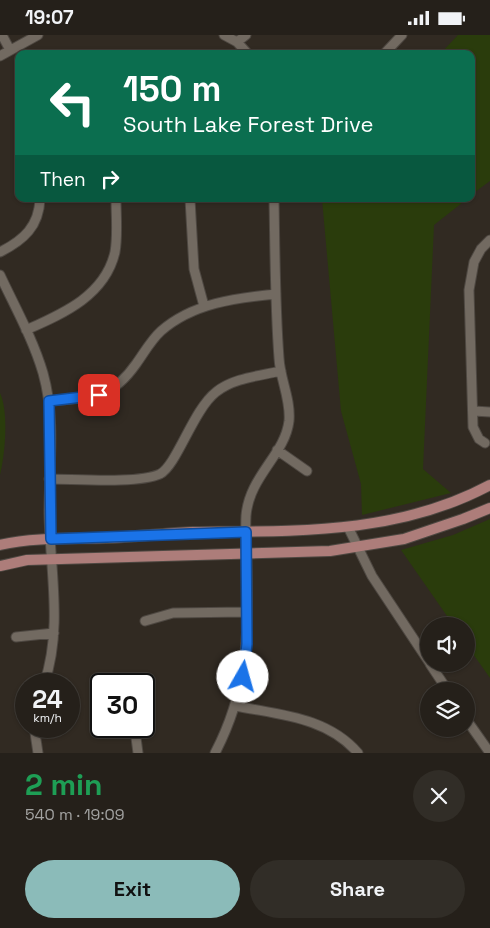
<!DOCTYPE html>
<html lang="en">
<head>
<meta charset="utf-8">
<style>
	:root { --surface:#25201a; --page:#312d27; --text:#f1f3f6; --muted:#a3a3a2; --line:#423e39; --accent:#8bbbb9 }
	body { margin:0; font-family:"Space Grotesk",sans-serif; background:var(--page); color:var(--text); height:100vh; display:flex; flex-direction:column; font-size:19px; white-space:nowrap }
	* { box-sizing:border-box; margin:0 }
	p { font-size:16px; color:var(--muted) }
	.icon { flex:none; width:28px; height:28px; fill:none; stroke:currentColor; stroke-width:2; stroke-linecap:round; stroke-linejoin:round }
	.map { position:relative; height:718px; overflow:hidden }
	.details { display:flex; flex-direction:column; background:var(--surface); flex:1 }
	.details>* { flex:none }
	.top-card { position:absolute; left:15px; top:15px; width:460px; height:152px; border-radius:10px; box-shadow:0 1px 4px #0004,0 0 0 1px var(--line); background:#0b6e4f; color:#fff; overflow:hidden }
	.fabs { position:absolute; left:420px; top:582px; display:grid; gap:10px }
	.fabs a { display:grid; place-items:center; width:55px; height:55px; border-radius:50%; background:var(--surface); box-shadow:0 1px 4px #0004,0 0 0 1px var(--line); font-size:25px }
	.speed { position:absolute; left:15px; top:638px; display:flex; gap:10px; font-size:25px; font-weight:700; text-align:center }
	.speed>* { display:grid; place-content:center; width:65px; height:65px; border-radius:50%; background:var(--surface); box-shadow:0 1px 4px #0004,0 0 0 1px var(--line); line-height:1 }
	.speed small { font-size:12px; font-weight:400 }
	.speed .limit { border:2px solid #111; border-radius:8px; background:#fff; color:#111 }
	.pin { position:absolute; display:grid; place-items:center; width:42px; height:42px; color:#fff; margin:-21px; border-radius:10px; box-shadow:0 2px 8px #0006 }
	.me { position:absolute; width:55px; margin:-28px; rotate:7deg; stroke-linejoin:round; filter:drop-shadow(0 0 4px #0008) }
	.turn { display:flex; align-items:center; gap:18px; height:105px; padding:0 25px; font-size:22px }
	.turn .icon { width:65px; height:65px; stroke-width:2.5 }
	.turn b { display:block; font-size:35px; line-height:42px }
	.then { display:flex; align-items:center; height:48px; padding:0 25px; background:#0003; gap:10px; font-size:19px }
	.round { display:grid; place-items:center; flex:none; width:52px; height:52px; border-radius:26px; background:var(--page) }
	.head { display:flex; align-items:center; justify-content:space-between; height:85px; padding:0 25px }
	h1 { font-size:30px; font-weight:700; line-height:38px; color:#1e9e55 }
	.primary-button { display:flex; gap:10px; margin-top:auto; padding:10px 25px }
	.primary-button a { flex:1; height:58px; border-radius:30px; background:var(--accent); color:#111; font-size:20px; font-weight:700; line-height:58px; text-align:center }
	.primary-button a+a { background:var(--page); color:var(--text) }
	.status { display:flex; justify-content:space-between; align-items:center; height:35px; padding:0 25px; background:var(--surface); direction:ltr }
	.status svg { height:14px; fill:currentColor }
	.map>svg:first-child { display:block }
</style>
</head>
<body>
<div class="status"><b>19:07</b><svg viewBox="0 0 49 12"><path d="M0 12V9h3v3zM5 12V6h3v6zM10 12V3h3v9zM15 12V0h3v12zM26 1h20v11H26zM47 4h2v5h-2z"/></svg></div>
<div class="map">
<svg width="490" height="718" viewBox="0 0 490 718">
	<rect width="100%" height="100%" fill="#312a22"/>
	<path fill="#2a3c0c" d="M 458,0 L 490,0 L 490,146 L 471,160 L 471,19 L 440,19 Z
		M 322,164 L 467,164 L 434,190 L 423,434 L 451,458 L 362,480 L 361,449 L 341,376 Z
		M 0,358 C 9,377 5,420 0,440 Z
		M 490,484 L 490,643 L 466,609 L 466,591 L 454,591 L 401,515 L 453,500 Z"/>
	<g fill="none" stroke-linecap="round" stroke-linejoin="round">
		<defs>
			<path id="minor" d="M 2,0 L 10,15
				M 224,0 L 237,7 L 248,19
				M 237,7 L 246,0
				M 384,19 L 402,0
				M 0,21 L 38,0
				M 190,164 L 194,234 L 204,271
				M 0,217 C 24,205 39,191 40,164
				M 0,240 C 15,272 33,304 43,338 C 56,384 49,431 49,478 C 50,535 63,594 44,649
				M 26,295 C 62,279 105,261 115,217 C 118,200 116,181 116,164
				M 49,366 C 90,362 110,366 136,329 C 144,318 151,305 161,296 C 193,268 236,263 276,259
				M 474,376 L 490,377
				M 485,408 L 479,404 L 473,392 L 469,255 L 474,227 L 481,214 L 490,205
				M 277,415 L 307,436
				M 49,444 C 76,444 138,449 160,439 C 177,430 193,375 216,357 C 233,343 259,341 281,336
				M 348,492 L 372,541 L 429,627
				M 145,586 L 173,578 L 246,577
				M 16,602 L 54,598
				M 430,629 L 448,656
				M 236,671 C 280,680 327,682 358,718
				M 466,684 L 490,718
				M 34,691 L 38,718
				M 135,695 L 138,718
				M 215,718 C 248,655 248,603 247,534 C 247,517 245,499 246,481 C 249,441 285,420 289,386 C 291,364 280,344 279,323 C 275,270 275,217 274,164"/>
			<path id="major" d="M 0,510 C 34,502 71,504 106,503 C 135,502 164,498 193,497 C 295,496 397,500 490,450
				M 0,531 L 27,525 L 330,516 L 404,504 L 463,484 L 490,473"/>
		</defs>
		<use href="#minor" stroke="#4e4842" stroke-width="11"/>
		<use href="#major" stroke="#4e4842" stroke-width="12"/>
		<use href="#minor" stroke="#726a61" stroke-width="9"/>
		<use href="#major" stroke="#ad7d7a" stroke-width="10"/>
	</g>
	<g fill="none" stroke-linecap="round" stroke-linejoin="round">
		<defs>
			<path id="route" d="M 99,360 L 49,366 L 51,504 L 246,497 L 247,609 L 243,642"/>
		</defs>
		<use href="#route" stroke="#114b97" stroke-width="12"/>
		<use href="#route" stroke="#1a73e8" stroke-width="9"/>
	</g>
</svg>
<div class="fabs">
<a><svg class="icon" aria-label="sound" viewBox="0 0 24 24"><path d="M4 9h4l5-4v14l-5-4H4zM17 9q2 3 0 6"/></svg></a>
<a><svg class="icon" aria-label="layers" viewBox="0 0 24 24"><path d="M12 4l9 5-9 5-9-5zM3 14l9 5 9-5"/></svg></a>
</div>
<div class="speed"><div>24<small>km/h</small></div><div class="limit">30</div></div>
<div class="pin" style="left:99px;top:360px;background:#d93025"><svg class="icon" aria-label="arrive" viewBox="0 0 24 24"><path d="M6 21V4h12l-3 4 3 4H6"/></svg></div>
<svg class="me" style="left:243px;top:642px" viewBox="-20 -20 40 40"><circle r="19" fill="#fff"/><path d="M0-13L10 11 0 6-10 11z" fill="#1a73e8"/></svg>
<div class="top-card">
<div class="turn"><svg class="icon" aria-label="left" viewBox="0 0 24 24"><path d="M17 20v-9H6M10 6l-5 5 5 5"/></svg><div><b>150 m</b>South Lake Forest Drive</div></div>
<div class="then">Then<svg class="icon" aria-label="right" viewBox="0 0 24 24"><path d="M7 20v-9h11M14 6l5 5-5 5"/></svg></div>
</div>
</div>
<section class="details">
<div class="head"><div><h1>2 min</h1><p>540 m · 19:09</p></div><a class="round"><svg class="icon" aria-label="close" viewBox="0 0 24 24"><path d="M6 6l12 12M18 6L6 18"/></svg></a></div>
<div class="primary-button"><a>Exit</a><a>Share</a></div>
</section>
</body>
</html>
